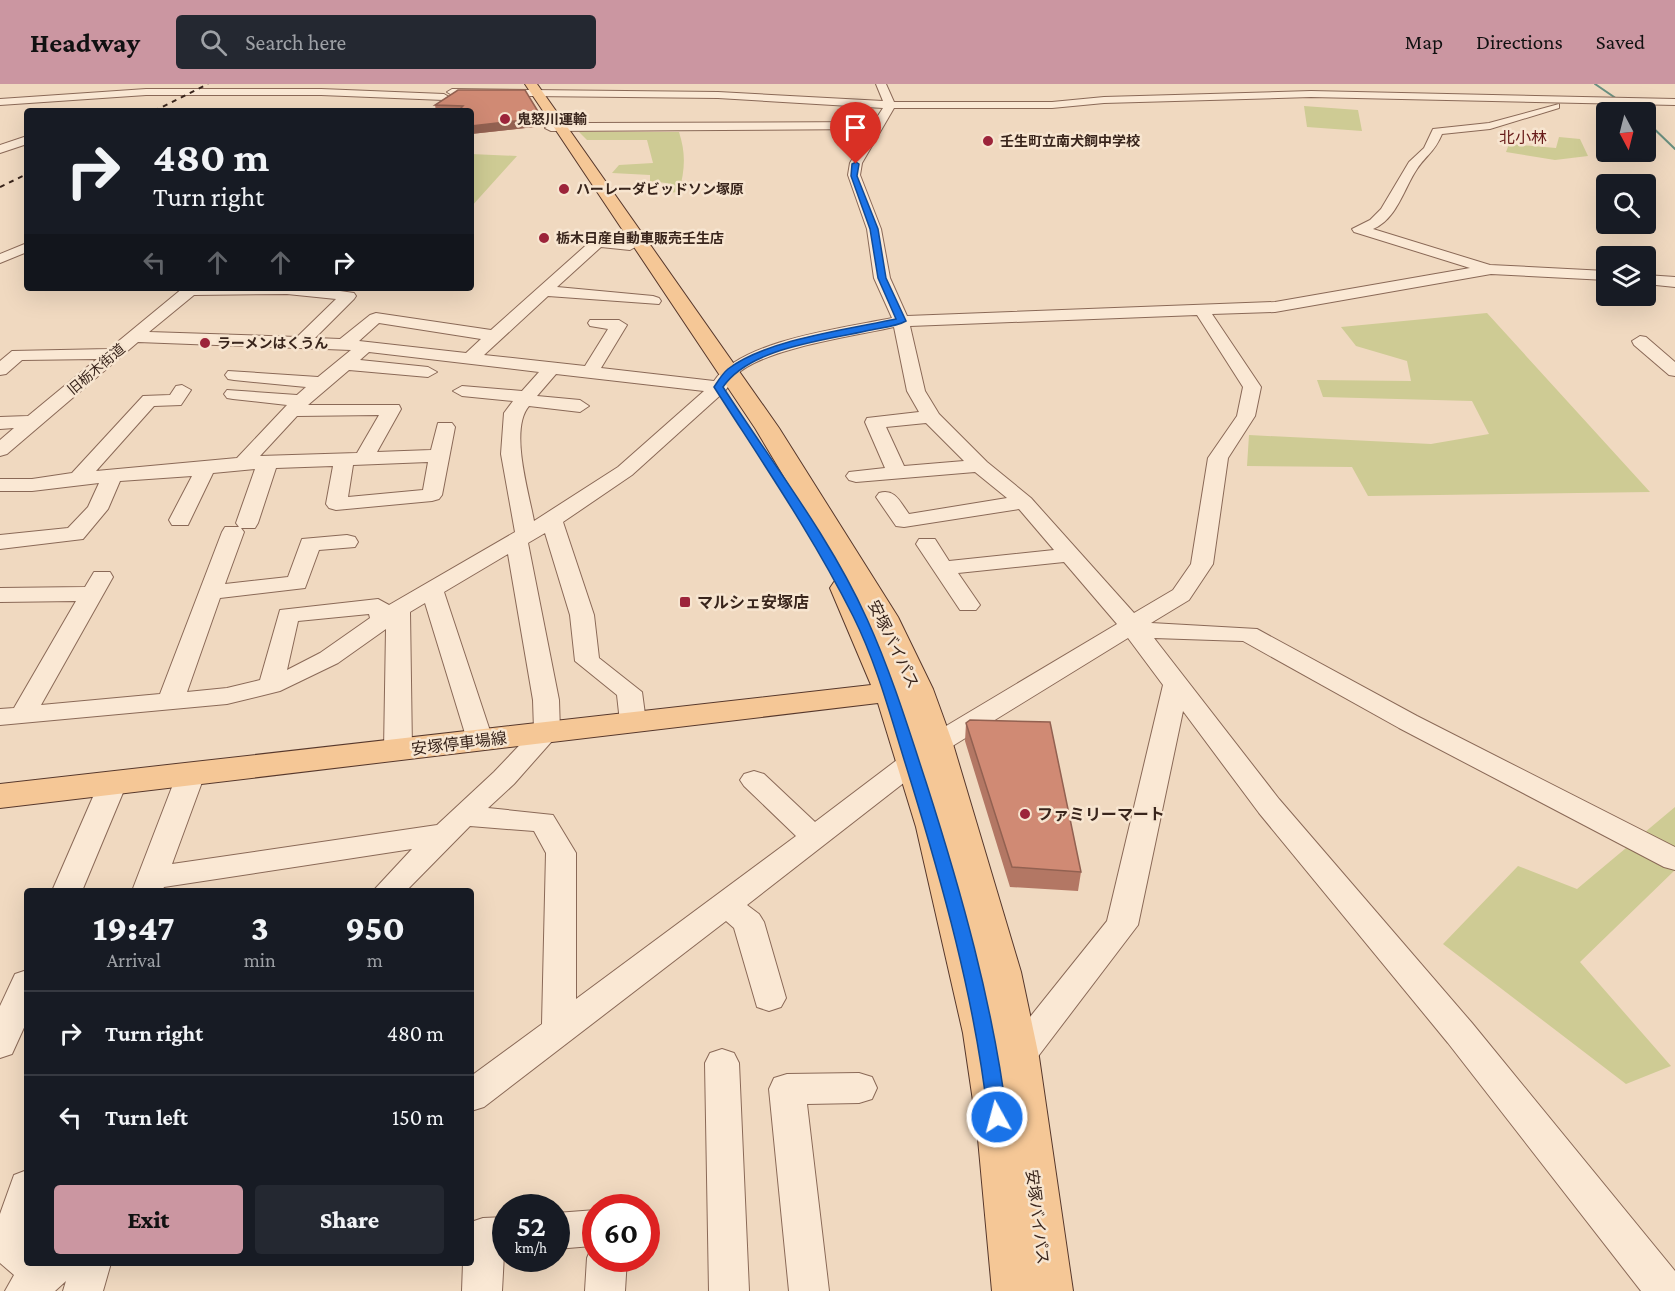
<!DOCTYPE html>
<html lang="en">
<head>
<meta charset="utf-8">
<style>
	:root { --surface:#171b24; --page:#242831; --text:#f1f3f6; --muted:#9ea1a6; --line:#363941; --accent:#cb96a1 }
	body { margin:0; font-family:"Crimson Pro","Noto Sans JP",serif; background:var(--page); color:var(--text); height:100vh; display:flex; flex-direction:column; font-size:22px; white-space:nowrap }
	* { box-sizing:border-box; margin:0 }
	p { font-size:20px; color:var(--muted) }
	.icon { flex:none; width:33px; height:33px; fill:none; stroke:currentColor; stroke-width:2; stroke-linecap:round; stroke-linejoin:round }
	.map { position:relative; flex:1; overflow:hidden }
	.details { position:absolute; left:24px; top:804px; width:450px; height:378px; display:flex; flex-direction:column; background:var(--surface); border-radius:6px; box-shadow:0 6px 24px #0002 }
	.details>* { flex:none }
	.hud { position:absolute; left:24px; top:24px; width:450px; height:183px; border-radius:6px; box-shadow:0 6px 24px #0002; background:#171b24; color:var(--text); overflow:hidden }
	.needle { width:39px; rotate:173deg }
	.buttons { position:absolute; left:1596px; top:18px; display:grid; gap:12px }
	.buttons a { display:grid; place-items:center; width:60px; height:60px; border-radius:6px; background:var(--surface); box-shadow:0 6px 24px #0002; font-size:30px }
	.speed { position:absolute; left:492px; top:1110px; display:flex; gap:12px; font-size:30px; font-weight:700; text-align:center }
	.speed>* { display:grid; place-content:center; width:78px; height:78px; border-radius:50%; background:var(--surface); box-shadow:0 6px 24px #0002; line-height:1 }
	.speed small { font-size:15px; font-weight:400 }
	.speed .limit { border:9px solid #d22; background:#fff; color:#111 }
	.pin { position:absolute; display:grid; place-items:center; width:51px; height:51px; color:#fff; margin:-62px -26px; border-radius:50% 50% 50% 0; rotate:-45deg; box-shadow:0 0 6px #0007 }
	.pin .icon { rotate:45deg }
	.me { position:absolute; width:66px; margin:-33px; rotate:353deg; stroke-linejoin:round; filter:drop-shadow(0 0 4px #0008) }
	.turn { display:flex; align-items:center; gap:21px; height:126px; padding:0 30px; font-size:27px }
	.turn .icon { width:78px; height:78px; stroke-width:2.5 }
	.turn b { display:block; font-size:42px; line-height:51px }
	.lanes { display:flex; align-items:center; height:57px; padding:0 30px; background:#0003; justify-content:center; gap:30px; direction:ltr }
	.lanes .off { opacity:.35 }
	.eta { display:flex; justify-content:space-evenly; align-items:center; height:102px; text-align:center }
	.eta b { font-size:36px; font-weight:800; line-height:42px }
	.cta { display:flex; gap:12px; margin-top:auto; padding:12px 30px }
	.cta a { flex:1; height:69px; border-radius:6px; background:var(--accent); color:#111; font-size:24px; font-weight:800; line-height:69px; text-align:center }
	.cta a+a { background:var(--page); color:var(--text) }
	ul { padding:0; list-style:none }
	li { display:flex; align-items:center; gap:18px; height:84px; padding:0 30px; border-top:2px solid var(--line) }
	li div { flex:1 }
	li b { display:block; font-size:22px }
	li em { font-style:normal }
	header { display:flex; align-items:center; gap:36px; box-sizing:border-box; height:84px; padding:0 30px; background:var(--accent); color:#111 }
	header strong { font-size:28px }
	nav { display:flex; gap:33px; margin-inline-start:auto; font-size:21px }
	.search { width:420px; height:54px; background:var(--page); display:flex; align-items:center; gap:15px; box-sizing:border-box; padding:0 21px; border-radius:6px; color:var(--muted); font-size:22px }
	.map>svg:first-child { display:block }
</style>
</head>
<body>
<header>
<strong>Headway</strong>
<div class="search"><svg class="icon" aria-label="search" viewBox="0 0 24 24"><circle cx="10" cy="10" r="6"/><path d="M15 15l6 6"/></svg>Search here</div>
<nav><a>Map</a><a>Directions</a><a>Saved</a></nav>
</header>
<div class="map">
<svg width="1675" height="1207" viewBox="0 0 1675 1207">
	<rect width="100%" height="100%" fill="#f0d9c0"/>
	<path fill="#cecb94" d="M 1304,22 L 1358,26 L 1362,47 L 1307,43 Z
		M 579,48 L 679,48 C 686,70 685,85 679,108 L 665,109 L 666,99 L 650,97 L 650,91 L 612,89 L 619,81 L 653,79 L 647,56 L 587,56 Z
		M 1559,53 L 1580,55 L 1588,72 L 1555,76 L 1506,68 L 1509,60 L 1556,64 Z
		M 471,70 L 517,72 L 471,123 Z
		M 1487,229 L 1650,408 L 1368,412 L 1352,383 L 1247,382 L 1249,351 L 1431,360 L 1489,350 L 1472,317 L 1323,313 L 1317,296 L 1411,297 L 1407,277 L 1356,262 L 1341,243 Z
		M 1675,723 L 1675,786 L 1580,878 L 1671,982 L 1626,1000 L 1443,860 L 1518,782 L 1577,805 Z"/>
	<g fill="none" stroke-linecap="round" stroke-linejoin="round">
		<path stroke="#6a9080" stroke-width="2" d="M 1595,0 L 1636,28
			M 1646,37 L 1675,65"/>
		<defs>
			<path id="minor" d="M 876,0 L 886,0 L 894,18 L 1052,18 L 1104,13 L 1311,7 L 1675,15 L 1675,21 L 1311,13 L 1104,19 L 1052,24 L 894,24 L 862,79 L 860,91 L 881,145 L 890,194 L 907,232 L 1275,218 L 1470,184 L 1354,148 L 1352,145 L 1370,136 L 1381,125 L 1409,78 L 1424,64 L 1433,45 L 1489,39 L 1559,20 L 1559,24 L 1490,45 L 1442,50 C 1434,69 1427,70 1417,85 C 1404,104 1397,135 1373,145 L 1490,181 L 1606,187 L 1606,196 L 1491,190 L 1275,228 L 1212,230 L 1261,303 L 1255,332 L 1228,374 L 1213,480 L 1189,516 L 1151,539 L 1257,545 L 1417,632 L 1675,763 L 1675,786 L 1664,783 L 1399,644 L 1243,557 L 1154,554 L 1279,715 L 1472,939 L 1675,1187 L 1675,1207 L 1641,1207 L 1448,959 L 1259,729 L 1183,627 L 1138,841 L 1030,983 L 1018,987 L 1006,983 L 1001,973 L 1006,963 L 1107,837 L 1163,601 L 1128,554 L 946,666 L 747,821 L 759,830 L 764,838 L 786,914 L 781,923 L 769,927 L 757,923 L 734,844 L 726,837 L 484,1023 L 471,1027 L 471,992 L 542,940 L 546,769 L 534,747 L 470,742 L 406,807 L 373,807 L 412,765 L 164,803 L 162,807 L 132,807 L 177,690 L 181,684 L 191,681 L 201,684 L 205,690 L 172,780 L 437,741 L 494,688 L 534,646 L 533,616 L 508,470 L 444,508 L 493,656 L 489,662 L 480,664 L 471,662 L 467,656 L 425,519 L 410,528 L 412,666 L 408,672 L 398,675 L 388,672 L 384,666 L 386,545 L 338,579 L 280,607 L 227,620 L 0,641 L 0,625 L 14,624 L 76,517 L 0,518 L 0,504 L 85,503 L 94,488 L 110,488 L 113,493 L 41,621 L 160,610 L 222,448 L 225,443 L 239,443 L 236,439 L 255,385 L 213,389 L 188,441 L 172,441 L 169,436 L 192,392 L 120,397 L 108,425 L 83,455 L 0,465 L 0,451 L 68,444 L 88,423 L 99,399 L 32,407 L 0,407 L 0,395 L 32,395 L 72,389 L 143,312 L 170,311 L 176,302 L 182,301 L 191,306 L 181,321 L 154,322 L 96,387 L 237,374 L 287,321 L 233,315 L 227,314 L 224,310 L 227,306 L 297,311 L 306,303 L 234,296 L 228,295 L 225,291 L 228,287 L 318,293 L 351,266 L 138,258 L 7,370 L 0,372 L 0,356 L 14,344 L 0,345 L 0,333 L 28,332 L 97,275 L 22,276 L 6,290 L 0,291 L 0,277 L 12,267 L 109,265 L 183,204 L 319,204 L 354,209 L 356,212 L 354,215 L 315,254 L 340,255 L 370,231 L 376,229 L 491,246 L 593,155 L 598,154 L 630,158 L 637,162 L 630,166 L 601,163 L 557,203 L 653,212 L 659,214 L 661,217 L 659,220 L 548,212 L 484,271 L 585,282 L 608,245 L 590,242 L 588,239 L 590,236 L 619,236 L 627,241 L 601,284 L 714,297 C 742,256 844,244 892,234 L 874,194 L 867,145 L 848,91 L 850,79 L 870,45 L 551,47 L 545,44 L 551,41 L 587,39 L 874,38 L 883,24 L 718,14 L 452,11 L 447,8 L 452,5 L 718,8 L 883,17 ZM 287,210 L 336,215 L 297,253 L 149,248 L 194,211 ZM 1197,231 L 1243,303 L 1237,332 L 1208,374 L 1191,480 L 1173,506 L 1134,529 L 1031,414 L 987,378 L 939,330 L 925,307 L 910,242 ZM 379,239 L 481,255 L 466,269 L 359,257 ZM 894,243 L 907,307 L 919,328 L 867,334 L 865,338 L 885,384 L 849,388 L 846,392 L 849,396 L 856,398 L 975,388 L 1007,414 L 909,430 C 900,418 895,404 879,409 L 876,413 L 896,442 L 904,443 L 1019,425 L 1054,466 L 949,477 L 935,455 L 919,455 L 916,460 L 960,526 L 976,526 L 980,521 L 958,489 L 1064,478 L 1117,540 L 926,654 L 815,738 L 764,690 L 754,687 L 744,690 L 740,696 L 744,702 L 796,752 L 576,915 L 576,769 L 553,731 L 488,724 L 514,700 L 560,648 L 559,616 L 528,459 L 545,449 L 570,531 L 575,577 L 617,611 L 620,638 L 624,644 L 633,646 L 642,644 L 646,638 L 642,608 L 599,574 L 594,531 L 563,438 L 632,391 L 725,307 C 729,302 732,295 736,291 C 764,264 855,252 894,243 ZM 369,268 L 539,288 L 522,307 L 462,302 L 453,307 L 462,312 L 513,317 L 504,329 L 501,370 L 515,448 L 389,521 L 378,515 L 280,526 L 260,596 L 227,604 L 187,608 L 220,514 L 305,504 L 319,466 L 355,463 L 358,458 L 355,453 L 347,451 L 302,455 L 288,493 L 225,500 L 244,448 L 241,444 L 255,444 L 258,439 L 276,384 L 333,382 L 326,420 L 329,424 L 336,426 L 432,417 L 439,415 L 442,411 L 455,343 L 452,339 L 438,339 L 431,366 L 377,368 L 401,325 L 399,321 L 308,321 L 349,286 L 428,293 L 437,288 L 428,283 L 360,276 ZM 556,290 L 704,307 L 618,383 L 534,437 C 529,409 509,345 529,322 L 580,328 L 589,322 L 580,316 L 537,312 ZM 379,331 L 357,369 L 260,372 L 297,332 ZM 926,339 L 964,377 L 904,382 L 886,343 ZM 428,378 L 423,406 L 348,413 L 353,381 ZM 369,530 L 370,534 L 320,569 L 287,586 L 298,537 Z
				M 146,5 L 321,5 L 444,10 L 449,13 L 444,16 L 321,11 L 146,11 L 0,21 L 0,15 Z
				M 27,52 L 27,60 L 0,69 L 0,61 Z
				M 27,159 L 27,168 L 0,179 L 0,170 Z
				M 1646,191 L 1675,193 L 1675,203 L 1646,200 Z
				M 1640,252 L 1646,253 L 1675,278 L 1675,292 L 1669,291 L 1634,261 L 1632,257 Z
				M 113,690 L 123,693 L 127,699 L 82,807 L 52,807 L 99,699 L 103,693 Z
				M 27,886 L 27,937 L 12,970 L 0,974 L 0,922 L 15,890 Z
				M 722,965 L 734,969 L 739,979 L 749,1207 L 709,1207 L 705,979 L 710,969 Z
				M 859,989 L 872,993 L 877,1004 L 872,1015 L 859,1019 L 807,1020 L 829,1207 L 789,1207 L 769,1005 L 774,994 L 787,990 Z
				M 27,1086 L 27,1179 L 111,1179 L 103,1207 L 63,1207 L 66,1197 L 55,1207 L 5,1207 L 14,1191 L 0,1179 L 0,1130 L 14,1091 Z
				M 596,1126 L 596,1174 L 627,1174 L 625,1207 L 585,1207 L 587,1174 L 592,1162 L 556,1165 L 556,1129 Z
				M 506,1133 L 502,1207 L 462,1207 L 463,1179 L 471,1179 L 471,1138 L 483,1134 Z"/>
			<path id="major" d="M 525,0 L 537,0 L 779,344 L 898,533 L 933,605 L 953,660 L 1021,888 L 1039,973 L 1073,1207 L 992,1207 L 977,1044 L 963,949 L 916,743 L 878,619 L 0,724 L 0,700 L 871,601 L 830,504 L 834,498 L 846,496 L 755,344 Z"/>
		</defs>
		<use href="#minor" stroke="#8a6957" stroke-width="2"/>
		<use href="#major" stroke="#57382c" stroke-width="2"/>
		<use href="#minor" fill="#fae8d4" fill-rule="evenodd"/>
		<use href="#major" fill="#f5c796" fill-rule="evenodd"/>
		<path stroke="#39251c" stroke-width="2" stroke-dasharray="5 5" stroke-linecap="butt" d="M 154,27 L 208,0
			M 0,103 L 27,90"/>
	</g>
	<path fill="#b37764" d="M 458,6 L 543,42 L 471,50 L 471,27 L 436,27 L 435,21 Z
		M 966,639 L 1081,788 L 1078,807 L 1010,803 L 965,657 Z"/>
	<path fill="#926151" d="M 542,34 L 543,42 L 471,50 L 471,42 Z"/>
	<path fill="#d08a74" stroke="#926151" stroke-width="1.5" d="M 458,6 L 525,6 L 542,34 L 471,42 L 471,27 L 458,27 L 463,22 L 435,21 Z
		M 970,636 L 1050,638 L 1081,788 L 1012,783 L 966,639 Z"/>
	<path fill="#1a73e8" stroke="#114b97" stroke-width="1.5" d="M 856,78 L 859,80 L 857,92 L 878,145 L 886,194 L 906,237 C 896,243 878,244 866,247 C 822,257 750,264 723,303 C 772,379 830,453 867,535 C 891,588 908,643 926,698 C 961,807 993,920 1007,1033 L 1004,1039 L 997,1042 L 990,1039 L 988,1033 C 975,915 942,798 907,685 C 891,634 877,580 853,532 C 813,452 762,378 714,303 C 718,297 722,290 728,285 C 765,256 849,245 896,235 L 878,194 L 870,145 L 851,92 L 852,80 Z"/>
	<g fill="#9c243a" stroke="#f7e5d0" stroke-width="2">
		<circle cx="505" cy="35" r="6"/>
		<circle cx="988" cy="57" r="6"/>
		<circle cx="564" cy="105" r="6"/>
		<circle cx="544" cy="154" r="6"/>
		<circle cx="205" cy="259" r="6"/>
		<rect x="679" y="512" width="12" height="12" rx="3"/>
		<circle cx="1025" cy="730" r="6"/>
	</g>
	<g text-anchor="middle" stroke-width="5" stroke-linejoin="round" paint-order="stroke">
		<g font-size="14" font-weight="bold" fill="#39251c" stroke="#f7e5d0" text-anchor="start">
			<text x="517" y="40">鬼怒川運輸</text>
			<text x="1000" y="62">壬生町立南犬飼中学校</text>
			<text x="576" y="110">ハーレーダビッドソン塚原</text>
			<text x="556" y="159">栃木日産自動車販売壬生店</text>
			<text x="217" y="264">ラーメンはくうん</text>
		</g>
		<g font-size="14" fill="#39251c" stroke="#f7e5d0">
			<text transform="translate(96 285) rotate(-40)" y="5">旧栃木街道</text>
		</g>
		<g font-size="16" fill="#681c1a" stroke="#f7e5d0">
			<text x="1523" y="59">北小林</text>
		</g>
		<g font-size="16" font-weight="bold" fill="#39251c" stroke="#f7e5d0" text-anchor="start">
			<text x="697" y="524">マルシェ安塚店</text>
			<text x="1037" y="736">ファミリーマート</text>
		</g>
		<g font-size="16" fill="#39251c" stroke="#f7e5d0">
			<text transform="translate(894 560) rotate(64)" y="6">安塚バイパス</text>
			<text transform="translate(459 659) rotate(-7)" y="6">安塚停車場線</text>
			<text transform="translate(1038 1133) rotate(83)" y="6">安塚バイパス</text>
		</g>
	</g>
</svg>
<div class="buttons">
<a><svg class="needle" viewBox="-14 -14 28 28"><path d="M0-13l5 13h-10z" fill="#e53935"/><path d="M0 13l5-13h-10z" fill="#9ea1a6"/></svg></a>
<a><svg class="icon" aria-label="search" viewBox="0 0 24 24"><circle cx="10" cy="10" r="6"/><path d="M15 15l6 6"/></svg></a>
<a><svg class="icon" aria-label="layers" viewBox="0 0 24 24"><path d="M12 4l9 5-9 5-9-5zM3 14l9 5 9-5"/></svg></a>
</div>
<div class="speed"><div>52<small>km/h</small></div><div class="limit">60</div></div>
<div class="pin" style="left:856px;top:80px;background:#d93025"><svg class="icon" aria-label="arrive" viewBox="0 0 24 24"><path d="M6 21V4h12l-3 4 3 4H6"/></svg></div>
<svg class="me" style="left:997px;top:1033px" viewBox="-20 -20 40 40"><circle r="17" fill="#1a73e8" stroke="#fff" stroke-width="3"/><path d="M0-11L8 9 0 5-8 9z" fill="#fff"/></svg>
<div class="hud">
<div class="turn"><svg class="icon" aria-label="right" viewBox="0 0 24 24"><path d="M7 20v-9h11M14 6l5 5-5 5"/></svg><div><b>480 m</b>Turn right</div></div>
<div class="lanes"><svg class="icon off" aria-label="left" viewBox="0 0 24 24"><path d="M17 20v-9H6M10 6l-5 5 5 5"/></svg><svg class="icon off" aria-label="ahead" viewBox="0 0 24 24"><path d="M12 20V5M6 11l6-6 6 6"/></svg><svg class="icon off" aria-label="ahead" viewBox="0 0 24 24"><path d="M12 20V5M6 11l6-6 6 6"/></svg><svg class="icon" aria-label="right" viewBox="0 0 24 24"><path d="M7 20v-9h11M14 6l5 5-5 5"/></svg></div>
</div>
<section class="details">
<div class="eta">
<div><b>19:47</b><p>Arrival</p></div>
<div><b>3</b><p>min</p></div>
<div><b>950</b><p>m</p></div>
</div>
<ul>
<li><svg class="icon" aria-label="right" viewBox="0 0 24 24"><path d="M7 20v-9h11M14 6l5 5-5 5"/></svg><div><b>Turn right</b></div><em>480 m</em></li>
<li><svg class="icon" aria-label="left" viewBox="0 0 24 24"><path d="M17 20v-9H6M10 6l-5 5 5 5"/></svg><div><b>Turn left</b></div><em>150 m</em></li>
</ul>
<div class="cta"><a>Exit</a><a>Share</a></div>
</section>
</div>
</body>
</html>
